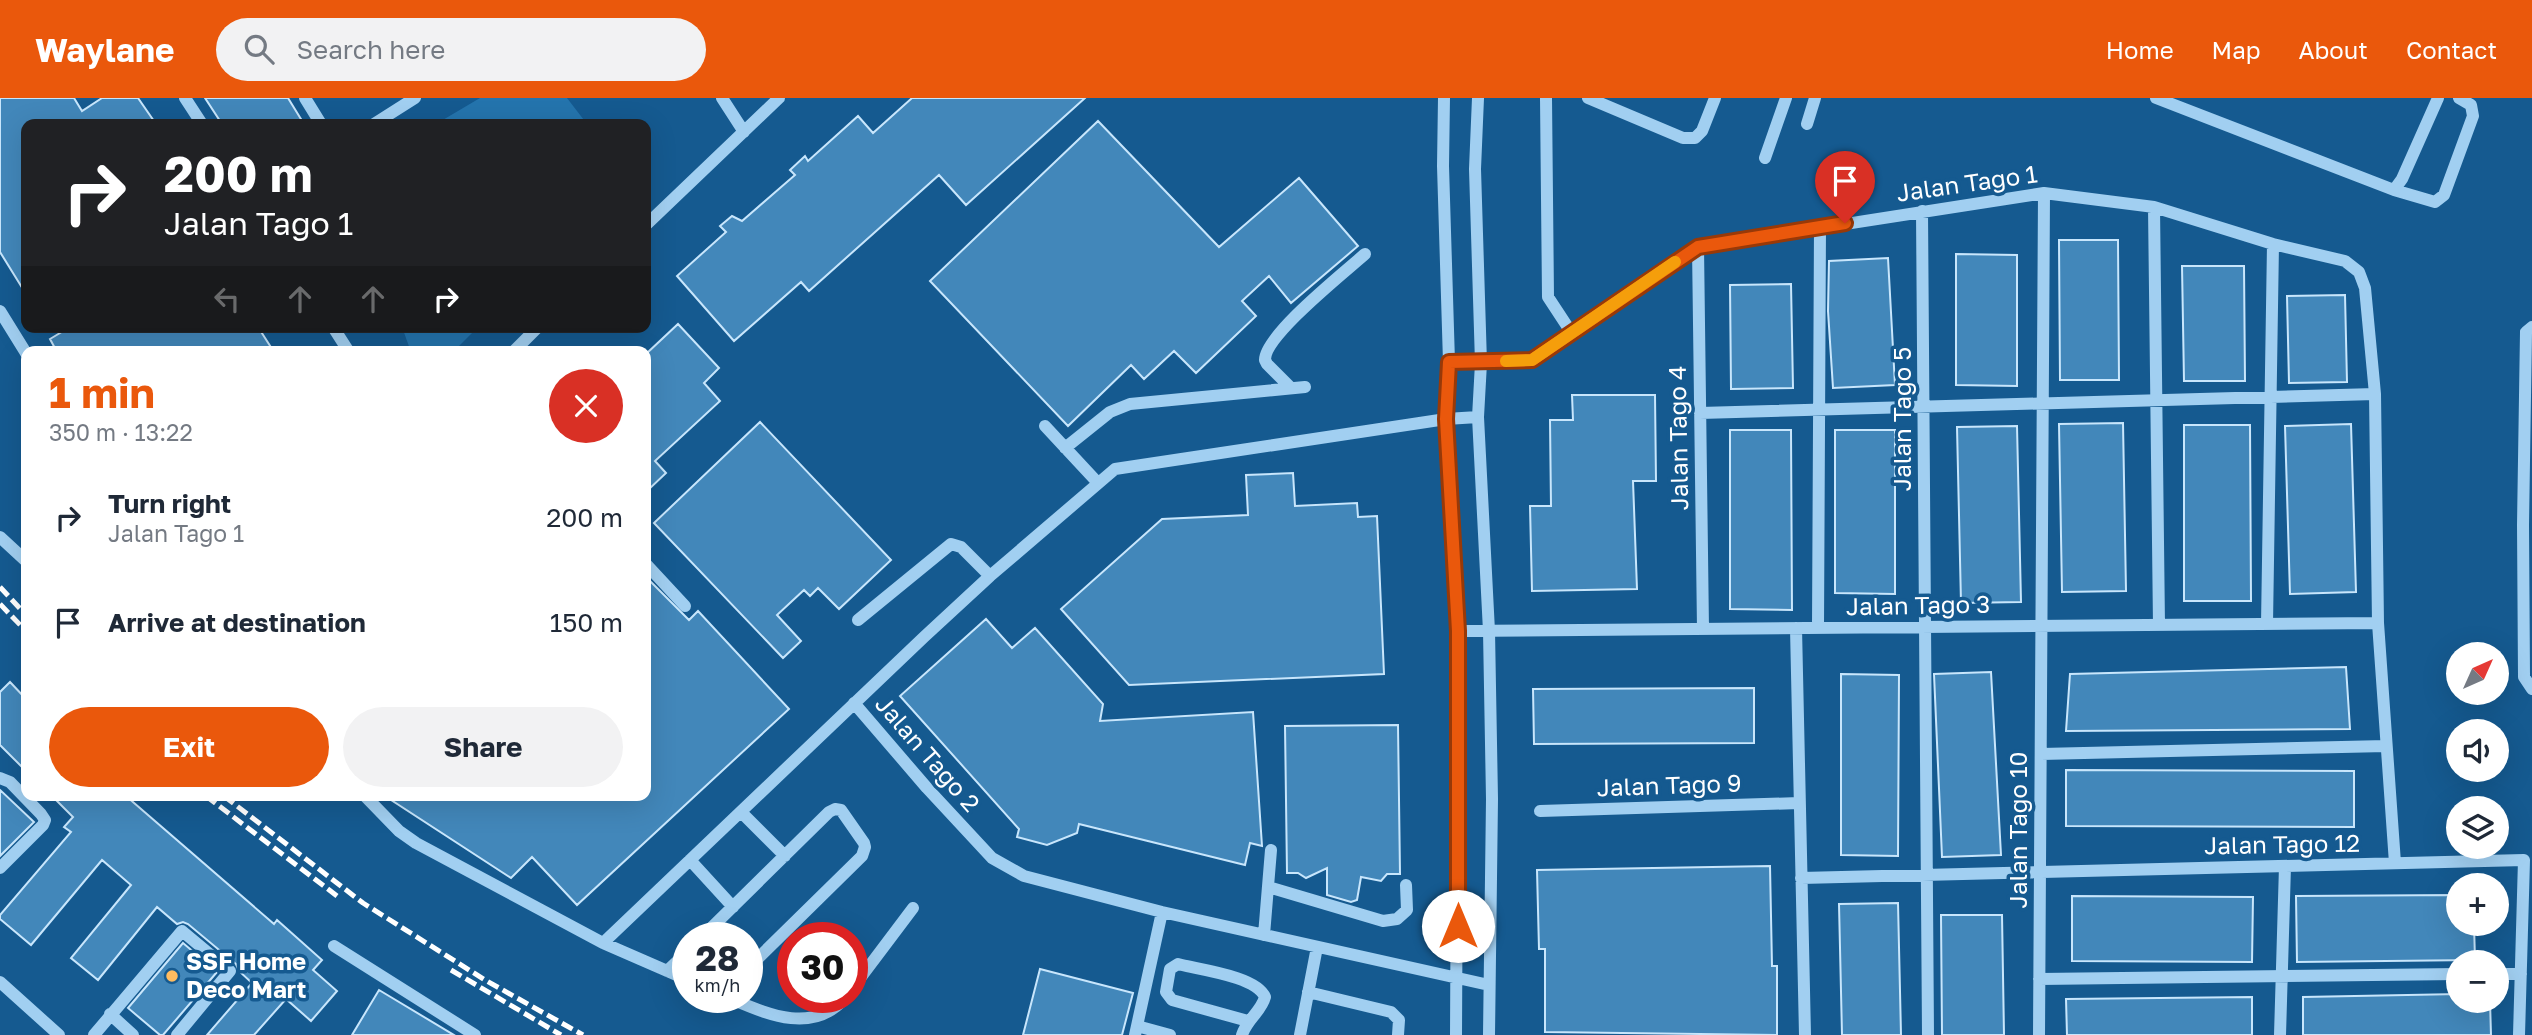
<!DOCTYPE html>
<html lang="en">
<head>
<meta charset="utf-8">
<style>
	:root { --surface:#fff; --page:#f2f2f3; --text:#1f2937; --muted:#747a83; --accent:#ea580c }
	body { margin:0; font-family:"Golos Text",sans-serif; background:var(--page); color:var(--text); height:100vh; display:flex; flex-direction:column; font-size:26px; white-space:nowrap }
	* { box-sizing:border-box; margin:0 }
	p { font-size:23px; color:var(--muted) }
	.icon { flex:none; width:38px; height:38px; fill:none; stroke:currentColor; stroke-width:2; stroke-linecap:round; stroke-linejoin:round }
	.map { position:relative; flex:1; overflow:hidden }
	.side { position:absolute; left:21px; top:248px; width:630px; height:455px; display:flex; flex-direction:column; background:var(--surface); border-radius:14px; box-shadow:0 7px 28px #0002 }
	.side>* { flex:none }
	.top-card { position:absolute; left:21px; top:21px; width:630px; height:214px; border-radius:14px; box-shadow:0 7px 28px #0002; background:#202124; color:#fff; overflow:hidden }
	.needle { width:46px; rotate:45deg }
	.buttons { position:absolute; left:2446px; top:544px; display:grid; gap:14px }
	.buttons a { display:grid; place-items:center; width:63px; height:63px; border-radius:50%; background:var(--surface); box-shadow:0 7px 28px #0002; font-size:35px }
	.speed { position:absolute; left:672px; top:824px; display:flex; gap:14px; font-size:35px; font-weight:700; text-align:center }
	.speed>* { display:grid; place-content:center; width:91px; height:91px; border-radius:50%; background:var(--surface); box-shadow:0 7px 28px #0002; line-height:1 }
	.speed small { font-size:18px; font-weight:400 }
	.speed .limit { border:10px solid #d22; background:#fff; color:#111 }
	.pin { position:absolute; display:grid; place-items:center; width:60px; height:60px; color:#fff; margin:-72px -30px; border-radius:50% 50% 50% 0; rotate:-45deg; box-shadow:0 0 7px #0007 }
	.pin .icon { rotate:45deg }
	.me { position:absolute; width:77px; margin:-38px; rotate:0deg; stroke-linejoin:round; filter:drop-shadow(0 0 5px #0008) }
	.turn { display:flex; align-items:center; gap:24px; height:147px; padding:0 28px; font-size:32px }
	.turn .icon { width:91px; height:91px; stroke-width:2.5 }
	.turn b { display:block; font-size:49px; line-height:60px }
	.lanes { display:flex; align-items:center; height:66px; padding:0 28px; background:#0003; justify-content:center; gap:35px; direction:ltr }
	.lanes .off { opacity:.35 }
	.round { display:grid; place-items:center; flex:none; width:74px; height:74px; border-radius:37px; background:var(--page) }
	.headline { display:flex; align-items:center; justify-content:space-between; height:119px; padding:0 28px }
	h1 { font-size:42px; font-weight:700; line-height:52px; color:var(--accent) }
	.button { display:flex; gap:14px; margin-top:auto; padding:14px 28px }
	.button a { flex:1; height:80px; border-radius:42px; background:var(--accent); color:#fff; font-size:28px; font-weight:700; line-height:80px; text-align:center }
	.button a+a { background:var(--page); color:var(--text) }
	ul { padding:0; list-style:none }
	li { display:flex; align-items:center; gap:21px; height:105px; padding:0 28px }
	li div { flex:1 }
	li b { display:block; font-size:26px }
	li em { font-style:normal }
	header { display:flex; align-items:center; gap:42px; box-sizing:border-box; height:98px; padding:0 35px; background:var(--accent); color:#fff }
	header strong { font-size:33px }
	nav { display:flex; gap:38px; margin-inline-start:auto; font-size:24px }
	.search { width:490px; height:63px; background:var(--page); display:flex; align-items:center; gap:18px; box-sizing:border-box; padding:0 24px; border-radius:38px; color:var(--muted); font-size:26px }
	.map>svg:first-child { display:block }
</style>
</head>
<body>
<header>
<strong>Waylane</strong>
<div class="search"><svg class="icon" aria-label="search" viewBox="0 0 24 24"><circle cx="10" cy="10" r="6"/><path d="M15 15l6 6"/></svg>Search here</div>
<nav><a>Home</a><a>Map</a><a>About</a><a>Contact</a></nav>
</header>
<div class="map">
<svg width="2532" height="937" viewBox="0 0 2532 937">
	<rect width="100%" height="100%" fill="#155a90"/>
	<path fill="#2474ad" d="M 480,0 L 567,0 L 587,26 L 436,26 Z
		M 402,229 L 478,229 L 453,254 L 411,254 Z"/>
	<path fill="#4287ba" stroke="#c8e6fc" stroke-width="2" d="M 0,0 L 74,0 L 82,13 L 102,0 L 138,0 L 156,26 L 26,26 L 26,196 L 0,154 Z
		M 205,0 L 288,0 L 304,26 L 222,26 Z
		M 912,0 L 1085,0 L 966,107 L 939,77 L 809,193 L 801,184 L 734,243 L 677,178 L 726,134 L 720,128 L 732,118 L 742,123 L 795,77 L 790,72 L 805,58 L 808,63 L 858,18 L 873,35 Z
		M 1098,23 L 1219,149 L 1299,80 L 1358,148 L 1291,205 L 1269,178 L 1242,203 L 1256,218 L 1196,275 L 1174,253 L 1144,281 L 1131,267 L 1068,328 L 930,183 Z
		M 2059,142 L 2118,142 L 2119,282 L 2060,282 Z
		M 1956,156 L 2017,157 L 2017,288 L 1956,287 Z
		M 1888,160 L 1895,287 L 1833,290 L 1828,213 L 1829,163 Z
		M 2182,168 L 2244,168 L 2245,283 L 2184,283 Z
		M 1791,186 L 1793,290 L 1731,291 L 1730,187 Z
		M 2345,197 L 2347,284 L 2289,285 L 2287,198 Z
		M 678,226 L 719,270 L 704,285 L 720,303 L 655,363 L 666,375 L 646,394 L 646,256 Z
		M 70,229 L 258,229 L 274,254 L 57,254 L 50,241 Z
		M 1572,297 L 1655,297 L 1656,383 L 1633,383 L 1637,491 L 1532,493 L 1530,408 L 1551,408 L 1550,322 L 1573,322 Z
		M 760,324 L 891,462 L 839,511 L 818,490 L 810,498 L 804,492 L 777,517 L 801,543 L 783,560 L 654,425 Z
		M 2123,325 L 2126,493 L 2062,494 L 2059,326 Z
		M 2351,326 L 2356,494 L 2290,496 L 2285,328 Z
		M 2184,327 L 2250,327 L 2251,503 L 2184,503 Z
		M 2017,328 L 2021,504 L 1961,505 L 1957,329 Z
		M 1730,332 L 1791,332 L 1792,512 L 1730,511 Z
		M 1835,332 L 1895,332 L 1895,496 L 1835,495 Z
		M 1293,375 L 1295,408 L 1357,405 L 1358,419 L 1377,418 L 1384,576 L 1129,587 L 1061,511 L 1162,421 L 1248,417 L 1246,377 Z
		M 646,479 L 689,522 L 698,513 L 789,611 L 577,807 L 532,759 L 511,780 L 385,698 L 646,698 Z
		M 986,521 L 1012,550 L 1035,530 L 1103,606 L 1100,623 L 1253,614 L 1262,748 L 1250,745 L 1245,767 L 1079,726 L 1077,735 L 1047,747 L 1017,739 L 1019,731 L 900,598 Z
		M 2346,569 L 2350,631 L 2066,633 L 2070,576 Z
		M 1991,574 L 2001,757 L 1942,759 L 1934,576 Z
		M 1841,576 L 1899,577 L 1898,758 L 1841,757 Z
		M 10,584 L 26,601 L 26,673 L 0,647 L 0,594 Z
		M 1754,590 L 1754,645 L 1534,646 L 1533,591 Z
		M 1398,627 L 1400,776 L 1387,776 L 1381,783 L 1361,779 L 1357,802 L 1351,804 L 1327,797 L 1327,770 L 1306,780 L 1298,775 L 1287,775 L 1285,628 Z
		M 2066,672 L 2354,673 L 2354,729 L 2066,728 Z
		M 0,692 L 34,724 L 0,758 Z
		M 52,698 L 126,698 L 274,826 L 277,822 L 322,862 L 313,872 L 337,893 L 311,923 L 286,901 L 254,937 L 207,937 L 252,885 L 239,873 L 236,866 L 188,826 L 183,824 L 177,826 L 157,809 L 98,882 L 71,860 L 131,787 L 102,762 L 31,847 L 0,821 L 0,817 L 71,734 L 64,729 L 73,719 Z
		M 1770,768 L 1772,868 L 1777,868 L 1777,937 L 1545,934 L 1545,851 L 1539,851 L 1537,772 Z
		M 2459,797 L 2459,826 L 2474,826 L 2475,862 L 2297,864 L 2296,798 Z
		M 2072,798 L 2253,799 L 2252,864 L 2072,863 Z
		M 1898,805 L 1901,937 L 1842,937 L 1839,806 Z
		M 1941,817 L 2002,817 L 2004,937 L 1942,937 Z
		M 183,845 L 217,874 L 163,937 L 160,937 L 128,910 Z
		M 1040,871 L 1133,895 L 1122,937 L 1023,937 Z
		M 379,892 L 454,937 L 352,937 Z
		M 2459,896 L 2459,903 L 2490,903 L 2491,937 L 2303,937 L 2303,899 Z
		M 2252,899 L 2252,937 L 2067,937 L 2066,901 Z"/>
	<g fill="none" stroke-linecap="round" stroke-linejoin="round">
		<path stroke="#a1cff1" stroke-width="12" d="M 185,0 L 202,26
			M 305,0 L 321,26
			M 722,0 L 744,34
			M 1444,0 L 1443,68 L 1449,264 L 1446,321 L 1458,533 L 1456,937
			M 1478,0 L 1475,71 L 1481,265 L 1478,319 L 1489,533 L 1492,701 L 1489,937
			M 1546,0 L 1548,199 L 1571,234
			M 1588,0 L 1683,40 L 1695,40 L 1702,33 L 1715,0
			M 2156,0 L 2394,92 L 2435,104 L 2444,97 L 2473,18 L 2471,7 L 2459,0
			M 374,26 L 415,0
			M 1807,26 L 1815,0
			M 1765,60 L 1786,0
			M 2394,92 L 2402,81 L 2438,0
			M 2154,109 L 2159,527
			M 1922,113 L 1928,937
			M 646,127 L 779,0
			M 1698,149 L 1703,531
			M 0,213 L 26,255
			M 333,229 L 349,254
			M 2532,229 L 2526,234 L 2523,427 L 2524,579 L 2532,591
			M 513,254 L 538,229
			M 1449,264 L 1532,262 L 1698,149 L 2044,95 L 2154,109 L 2273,146 L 2345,163 L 2359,174 L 2365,190 L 2375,296 L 2378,525 L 2395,765
			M 1291,290 L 1267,266 L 1265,262 C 1264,238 1345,174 1365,156
			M 1700,315 L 2375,296
			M 1045,328 L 1098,385
			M 1065,350 L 1110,314 L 1130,306 L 1305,289
			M 0,439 L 26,463
			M 646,466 L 685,508
			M 858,522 L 951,446 L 961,449 L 990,478
			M 2267,526 L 2273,146
			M 1796,530 L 1805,937
			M 1818,530 L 1820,129
			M 1458,533 L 2378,525
			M 854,605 L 927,690 L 992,760 L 1024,778 L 1162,814 L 1489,887
			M 2041,656 L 2386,648
			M 0,680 L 10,684 L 41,716 L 45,722 L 43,727 L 0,770
			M 365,698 L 399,733 L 416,745 L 603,845 L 688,882
			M 1540,713 L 1799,705
			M 741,714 L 785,758
			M 690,762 L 733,809
			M 1801,780 L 2524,762 L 2519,937
			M 1268,789 L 1383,823 L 1397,821 L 1407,812 L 1406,787
			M 1264,837 L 1271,752
			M 701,840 L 829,714 L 835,711 L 841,712 L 864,745 L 865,749 L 862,758 L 747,871
			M 603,845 L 924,539 L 990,478 L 1115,371 L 1446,321 L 1478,319
			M 334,848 L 475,937
			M 667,873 L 688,853
			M 2497,876 L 2521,876
			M 2039,881 L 2459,876
			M 0,884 L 59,937
			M 852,891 L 913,810
			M 1308,894 L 1391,914 L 1399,922 L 1398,937
			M 729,900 C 767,916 812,937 845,900
			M 110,916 L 133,937
			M 1137,928 L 1170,937
			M 94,937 L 182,833 L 230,873 L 177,937
			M 1135,937 L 1162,814
			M 1242,937 C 1247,921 1261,914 1265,899 C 1257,879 1203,872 1182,867 L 1178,866 L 1170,871 L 1166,894 L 1172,902 L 1248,923
			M 1300,937 L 1317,849
			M 2039,937 L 2044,95
			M 2280,937 L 2285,768"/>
		<path stroke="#fff" stroke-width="5" stroke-dasharray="12 5" stroke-linecap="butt" d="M 0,489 L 26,517
			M 0,506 L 26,533
			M 206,698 L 337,798
			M 224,698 L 363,805 L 485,882 L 583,937
			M 451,872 L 561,937"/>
	</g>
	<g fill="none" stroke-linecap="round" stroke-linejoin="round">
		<defs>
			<path id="route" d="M 1458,828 L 1458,533 L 1446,321 L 1449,264 L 1532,262 L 1698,149 L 1845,125"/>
		</defs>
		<use href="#route" stroke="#983908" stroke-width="18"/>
		<use href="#route" stroke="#ea580c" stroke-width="12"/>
		<path stroke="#f59e0b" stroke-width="12" d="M 1506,263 L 1532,262 L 1675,164"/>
	</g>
	<circle fill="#ffbc60" stroke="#155a90" stroke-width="2.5" cx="172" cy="878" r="7"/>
	<g text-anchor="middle" stroke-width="7" stroke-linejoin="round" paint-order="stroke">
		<g font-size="24" fill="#fff" stroke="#155a90">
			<text transform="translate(1967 86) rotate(-8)" y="8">Jalan Tago 1</text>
			<text transform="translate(1903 321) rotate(-90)" y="8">Jalan Tago 5</text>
			<text transform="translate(1679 340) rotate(-91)" y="8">Jalan Tago 4</text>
			<text transform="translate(1918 508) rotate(-1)" y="8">Jalan Tago 3</text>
			<text transform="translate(927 656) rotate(49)" y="8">Jalan Tago 2</text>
			<text transform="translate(1669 688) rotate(-2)" y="8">Jalan Tago 9</text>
			<text transform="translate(2019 732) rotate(-90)" y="8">Jalan Tago 10</text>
			<text transform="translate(2282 747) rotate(-1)" y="8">Jalan Tago 12</text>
		</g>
		<g font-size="24" font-weight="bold" fill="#fff" stroke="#155a90" text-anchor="start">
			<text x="186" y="872">SSF Home<tspan x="186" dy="28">Deco Mart</tspan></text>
		</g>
	</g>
</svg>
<div class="buttons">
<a><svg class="needle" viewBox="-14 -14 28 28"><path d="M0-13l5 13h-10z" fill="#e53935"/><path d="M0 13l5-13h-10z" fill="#747a83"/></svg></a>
<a><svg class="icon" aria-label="sound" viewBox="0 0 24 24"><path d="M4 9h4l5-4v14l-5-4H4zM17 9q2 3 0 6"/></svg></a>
<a><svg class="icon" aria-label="layers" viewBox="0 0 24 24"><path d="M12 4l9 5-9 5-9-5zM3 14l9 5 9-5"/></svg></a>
<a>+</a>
<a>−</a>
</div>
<div class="speed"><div>28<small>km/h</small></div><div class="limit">30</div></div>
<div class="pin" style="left:1845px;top:125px;background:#d93025"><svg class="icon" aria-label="arrive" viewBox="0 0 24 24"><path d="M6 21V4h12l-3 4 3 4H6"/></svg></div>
<svg class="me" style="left:1458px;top:828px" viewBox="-20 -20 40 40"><circle r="19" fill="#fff"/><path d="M0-13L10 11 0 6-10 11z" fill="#ea580c"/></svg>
<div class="top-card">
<div class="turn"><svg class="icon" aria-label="right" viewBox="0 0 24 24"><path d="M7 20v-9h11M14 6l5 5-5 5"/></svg><div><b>200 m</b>Jalan Tago 1</div></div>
<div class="lanes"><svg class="icon off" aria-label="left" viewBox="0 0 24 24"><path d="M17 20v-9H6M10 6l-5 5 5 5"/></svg><svg class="icon off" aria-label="ahead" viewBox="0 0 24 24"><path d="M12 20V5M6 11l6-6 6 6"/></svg><svg class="icon off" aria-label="ahead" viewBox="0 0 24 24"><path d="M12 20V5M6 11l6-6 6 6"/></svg><svg class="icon" aria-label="right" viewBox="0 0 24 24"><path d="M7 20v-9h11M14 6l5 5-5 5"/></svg></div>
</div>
<section class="side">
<div class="headline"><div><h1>1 min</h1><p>350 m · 13:22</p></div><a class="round" style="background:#d93025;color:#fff"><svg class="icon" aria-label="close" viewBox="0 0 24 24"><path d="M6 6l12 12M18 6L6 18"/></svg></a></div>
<ul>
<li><svg class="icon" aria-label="right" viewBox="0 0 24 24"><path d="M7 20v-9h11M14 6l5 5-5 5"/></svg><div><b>Turn right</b><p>Jalan Tago 1</p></div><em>200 m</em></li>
<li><svg class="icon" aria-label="arrive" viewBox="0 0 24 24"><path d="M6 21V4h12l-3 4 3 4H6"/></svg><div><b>Arrive at destination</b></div><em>150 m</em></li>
</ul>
<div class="button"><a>Exit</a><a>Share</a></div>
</section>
</div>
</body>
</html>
